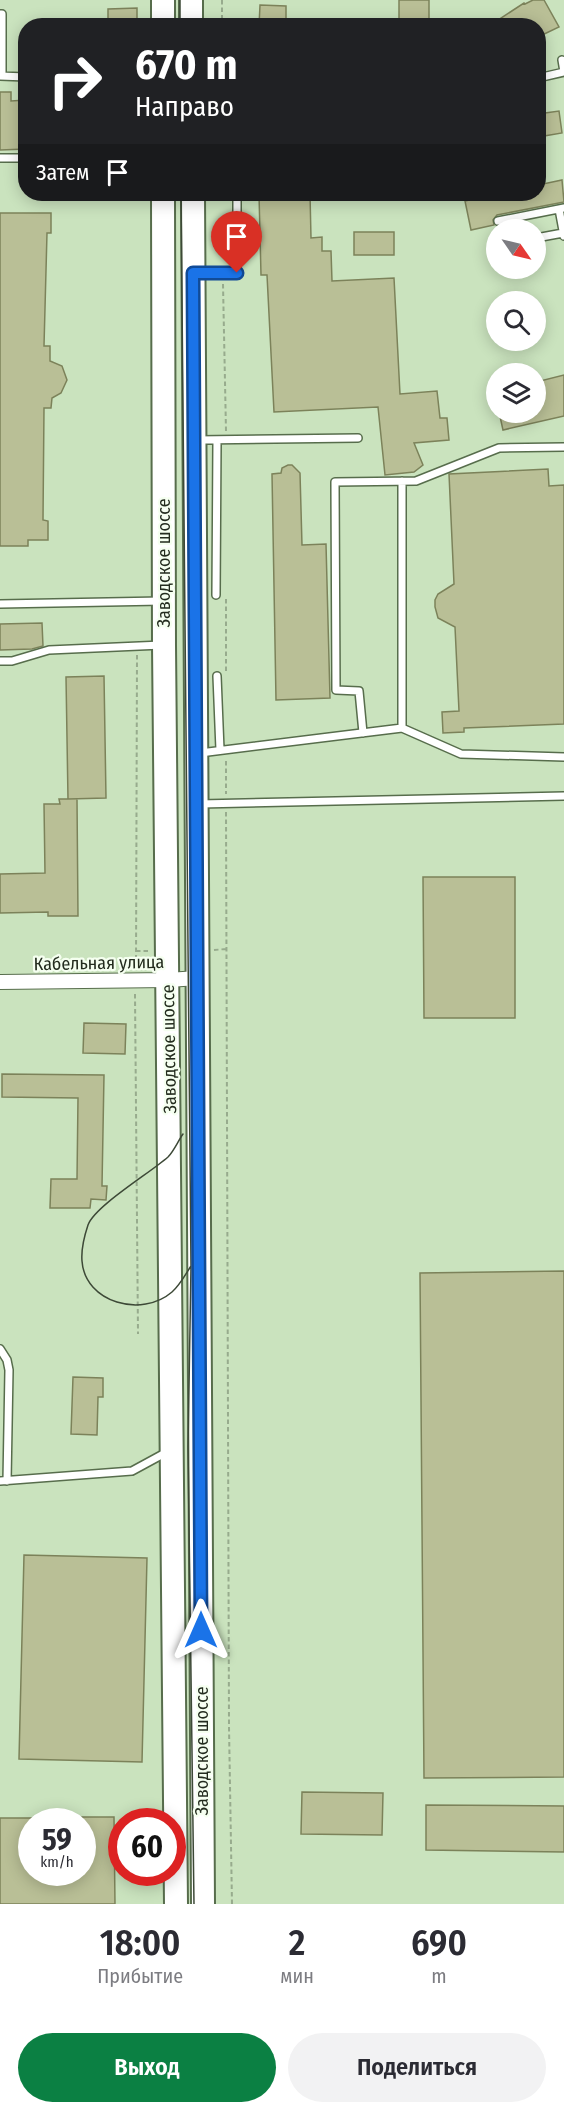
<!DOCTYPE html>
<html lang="ru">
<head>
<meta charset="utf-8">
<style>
	:root { --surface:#fff; --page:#f2f2f3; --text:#2b2b33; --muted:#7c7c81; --accent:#0b8043 }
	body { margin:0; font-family:"Fira Sans Condensed",sans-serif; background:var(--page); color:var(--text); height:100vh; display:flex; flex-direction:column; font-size:22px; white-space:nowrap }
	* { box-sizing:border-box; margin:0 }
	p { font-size:20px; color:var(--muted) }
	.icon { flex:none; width:33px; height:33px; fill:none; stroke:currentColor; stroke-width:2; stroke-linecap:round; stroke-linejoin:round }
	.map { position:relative; height:1904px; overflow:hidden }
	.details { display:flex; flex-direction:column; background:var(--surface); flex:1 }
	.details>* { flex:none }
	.top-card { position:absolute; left:18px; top:18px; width:528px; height:183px; border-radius:24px; box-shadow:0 3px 15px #0003; background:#202124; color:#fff; overflow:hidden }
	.needle { width:39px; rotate:124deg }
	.fabs { position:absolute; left:486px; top:219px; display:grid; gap:12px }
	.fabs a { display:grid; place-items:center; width:60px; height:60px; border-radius:50%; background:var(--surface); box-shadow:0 3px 15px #0003; font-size:30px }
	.speed { position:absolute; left:18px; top:1808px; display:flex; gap:12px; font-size:30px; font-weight:700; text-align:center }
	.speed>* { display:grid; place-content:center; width:78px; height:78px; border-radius:50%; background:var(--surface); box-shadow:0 3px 15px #0003; line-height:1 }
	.speed small { font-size:15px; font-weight:400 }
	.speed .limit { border:9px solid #d22; background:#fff; color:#111 }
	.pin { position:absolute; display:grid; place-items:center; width:51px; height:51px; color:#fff; margin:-62px -26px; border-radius:50% 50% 50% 0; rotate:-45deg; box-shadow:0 0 6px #0007 }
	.pin .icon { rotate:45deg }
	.me { position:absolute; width:66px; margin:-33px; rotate:0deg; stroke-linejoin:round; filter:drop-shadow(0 0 4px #0008) }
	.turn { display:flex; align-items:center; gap:21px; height:126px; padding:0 18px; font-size:27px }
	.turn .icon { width:78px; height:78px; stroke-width:2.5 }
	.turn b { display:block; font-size:42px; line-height:51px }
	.then { display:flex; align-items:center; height:57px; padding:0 18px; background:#0003; gap:12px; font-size:22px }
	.eta { display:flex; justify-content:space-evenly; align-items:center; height:102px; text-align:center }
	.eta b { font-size:36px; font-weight:600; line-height:42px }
	.cta { display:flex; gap:12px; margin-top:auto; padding:12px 18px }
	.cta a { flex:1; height:69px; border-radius:36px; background:var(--accent); color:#fff; font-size:24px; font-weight:600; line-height:69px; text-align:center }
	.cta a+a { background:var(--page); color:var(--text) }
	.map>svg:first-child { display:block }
</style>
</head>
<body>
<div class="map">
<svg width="564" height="1904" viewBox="0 0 564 1904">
	<rect width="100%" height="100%" fill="#cae3be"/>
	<path fill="#b9bf96" stroke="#7c825a" stroke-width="1.5" d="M 399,0 L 429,0 L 429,23 L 399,23 Z
		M 533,0 L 544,0 L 559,27 L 538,37 L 538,26 L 489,26 L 524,3 L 525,4 Z
		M 260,5 L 286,6 L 286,26 L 259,26 Z
		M 137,8 L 137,26 L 108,26 L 108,9 Z
		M 0,92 L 11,92 L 11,101 L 26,100 L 26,149 L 0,150 Z
		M 559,111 L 562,133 L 538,137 L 538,114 Z
		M 562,180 L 564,202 L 497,215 L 493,220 L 494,225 L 471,230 L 465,201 L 486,196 L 485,194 L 538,194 L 538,185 Z
		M 259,194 L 310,194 L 311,238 L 322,237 L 322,251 L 331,251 L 332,281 L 394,278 L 400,394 L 437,391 L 440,418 L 447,418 L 449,440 L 414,443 L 423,465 L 414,472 L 385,475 L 378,407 L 274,412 L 267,275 L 261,275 Z
		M 0,213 L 51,213 L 51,233 L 47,233 L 44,346 L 50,346 L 50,361 L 62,366 L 67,380 L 61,393 L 52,398 L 51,408 L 44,408 L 43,520 L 48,521 L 48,540 L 28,540 L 28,546 L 0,546 Z
		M 354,232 L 394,232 L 394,255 L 354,255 Z
		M 564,375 L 564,416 L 503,430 L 499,412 L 536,412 L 536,382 Z
		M 288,465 L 292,465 L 300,473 L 302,545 L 326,544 L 330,698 L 276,700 L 272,474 L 281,473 L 282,468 Z
		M 548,469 L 549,486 L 564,485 L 564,724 L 464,728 L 464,732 L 443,733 L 442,712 L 459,711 L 455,627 L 438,618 L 435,607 L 435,600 L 438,594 L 454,584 L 449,474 Z
		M 42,623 L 43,646 L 32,649 L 0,650 L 0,624 Z
		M 104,676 L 106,798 L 68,799 L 66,677 Z
		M 59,799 L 77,799 L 78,916 L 48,916 L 48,912 L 0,913 L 0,874 L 45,873 L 44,804 L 60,804 Z
		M 423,877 L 515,877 L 515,1018 L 424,1018 Z
		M 84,1023 L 126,1024 L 125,1054 L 83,1053 Z
		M 2,1074 L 104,1075 L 102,1186 L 107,1186 L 106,1200 L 91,1199 L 90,1208 L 50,1208 L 51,1179 L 77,1179 L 78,1098 L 2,1097 Z
		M 564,1271 L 564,1777 L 424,1778 L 420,1273 Z
		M 73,1377 L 103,1378 L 103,1397 L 98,1397 L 97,1435 L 71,1434 Z
		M 24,1555 L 147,1558 L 142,1762 L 19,1759 Z
		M 302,1792 L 383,1793 L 382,1835 L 301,1834 Z
		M 426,1805 L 564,1806 L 564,1852 L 426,1850 Z
		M 82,1817 L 114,1817 L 115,1904 L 0,1904 L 0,1818 L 32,1818 L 32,1872 L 82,1872 Z"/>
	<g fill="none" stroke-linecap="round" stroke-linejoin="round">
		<defs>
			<path id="service" d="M 0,14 L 2,14 L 2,76
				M 562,60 L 564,72
				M 0,76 L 26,77
				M 538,78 L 564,72
				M 0,158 L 24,158 L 26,161
				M 137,194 L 160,196
				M 559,209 L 564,236
				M 498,221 L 564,208
				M 536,238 L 563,233
				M 196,273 L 237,273 L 237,194
				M 197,440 L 358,438
				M 216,595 L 217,441
				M 0,604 L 162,601
				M 0,661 L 12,661 L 49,650 L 162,645
				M 217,676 L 220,750
				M 402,728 L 461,754 L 564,757
				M 363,733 L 359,691 L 336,690 L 335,482 L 416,481 L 499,448 L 564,447
				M 200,753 L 402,728 L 402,481
				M 200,804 L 564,796
				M 0,1349 L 7,1360 L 9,1370 L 7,1481
				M 0,1481 L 132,1471 L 167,1452"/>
			<path id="minor" d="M 0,982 L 168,980 L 198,978"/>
			<path id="primary" d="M 163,0 L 163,26
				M 191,0 L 191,26
				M 163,194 L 164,645 L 176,1904
				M 193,194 L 203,1904"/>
		</defs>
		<use href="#service" stroke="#576d4c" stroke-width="10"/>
		<use href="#minor" stroke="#576d4c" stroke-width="16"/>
		<use href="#primary" stroke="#576d4c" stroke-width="26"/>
		<path stroke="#97ab8d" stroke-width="2" stroke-dasharray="4.5 3" stroke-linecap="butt" d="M 222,0 L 222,26
			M 223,284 L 226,431
			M 226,671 L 226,599
			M 226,761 L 226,794
			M 226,812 L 229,1727 L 232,1904
			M 214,950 L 226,949
			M 136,951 L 148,951
			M 136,967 L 137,655
			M 135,994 L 138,1334"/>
		<use href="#service" stroke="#fff" stroke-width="7"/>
		<use href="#minor" stroke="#fff" stroke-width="14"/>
		<use href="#primary" stroke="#fff" stroke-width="22"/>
		<path stroke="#3d4937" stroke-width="1.5" d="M 180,0 L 180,26
			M 181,194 L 191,1266 L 188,1447 L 194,1904
			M 183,1134 C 178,1141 174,1151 168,1157 C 150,1173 95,1206 88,1225 C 84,1237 81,1249 82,1261 C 85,1303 142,1318 172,1292 C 180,1285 185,1275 191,1266"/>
	</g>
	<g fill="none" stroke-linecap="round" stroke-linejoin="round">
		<defs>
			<path id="route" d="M 201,1630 L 193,273 L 237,273"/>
		</defs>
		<use href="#route" stroke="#114b97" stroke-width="15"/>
		<use href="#route" stroke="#1a73e8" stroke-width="10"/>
	</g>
	<g text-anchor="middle" stroke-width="4.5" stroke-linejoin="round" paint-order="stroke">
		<g font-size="18" fill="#232c1e" stroke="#f5fff0">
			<text transform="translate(164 563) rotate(-90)" y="6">Заводское шоссе</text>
			<text transform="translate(99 963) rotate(-1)" y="6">Кабельная улица</text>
			<text transform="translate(169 1049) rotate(-91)" y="6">Заводское шоссе</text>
			<text transform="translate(202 1751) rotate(-90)" y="6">Заводское шоссе</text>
		</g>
	</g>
</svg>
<div class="fabs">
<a><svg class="needle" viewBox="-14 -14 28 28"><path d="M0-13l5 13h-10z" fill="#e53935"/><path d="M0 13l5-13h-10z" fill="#7c7c81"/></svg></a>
<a><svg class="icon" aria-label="search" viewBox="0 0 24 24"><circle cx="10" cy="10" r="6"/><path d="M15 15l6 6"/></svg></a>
<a><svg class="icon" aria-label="layers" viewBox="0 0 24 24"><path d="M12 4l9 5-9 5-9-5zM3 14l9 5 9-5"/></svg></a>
</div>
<div class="speed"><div>59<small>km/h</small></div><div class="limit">60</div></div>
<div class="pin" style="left:237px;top:273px;background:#d93025"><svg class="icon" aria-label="arrive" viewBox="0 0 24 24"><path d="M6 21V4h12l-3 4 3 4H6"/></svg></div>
<svg class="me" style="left:201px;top:1630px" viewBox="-20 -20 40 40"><path d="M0-17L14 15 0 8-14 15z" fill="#1a73e8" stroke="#fff" stroke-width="4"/></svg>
<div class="top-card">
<div class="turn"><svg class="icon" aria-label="right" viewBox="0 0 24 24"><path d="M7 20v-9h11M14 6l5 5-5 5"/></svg><div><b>670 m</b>Направо</div></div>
<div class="then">Затем<svg class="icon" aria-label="arrive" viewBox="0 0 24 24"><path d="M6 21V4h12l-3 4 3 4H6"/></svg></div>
</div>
</div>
<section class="details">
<div class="eta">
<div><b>18:00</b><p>Прибытие</p></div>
<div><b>2</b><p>мин</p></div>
<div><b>690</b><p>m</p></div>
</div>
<div class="cta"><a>Выход</a><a>Поделиться</a></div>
</section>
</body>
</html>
